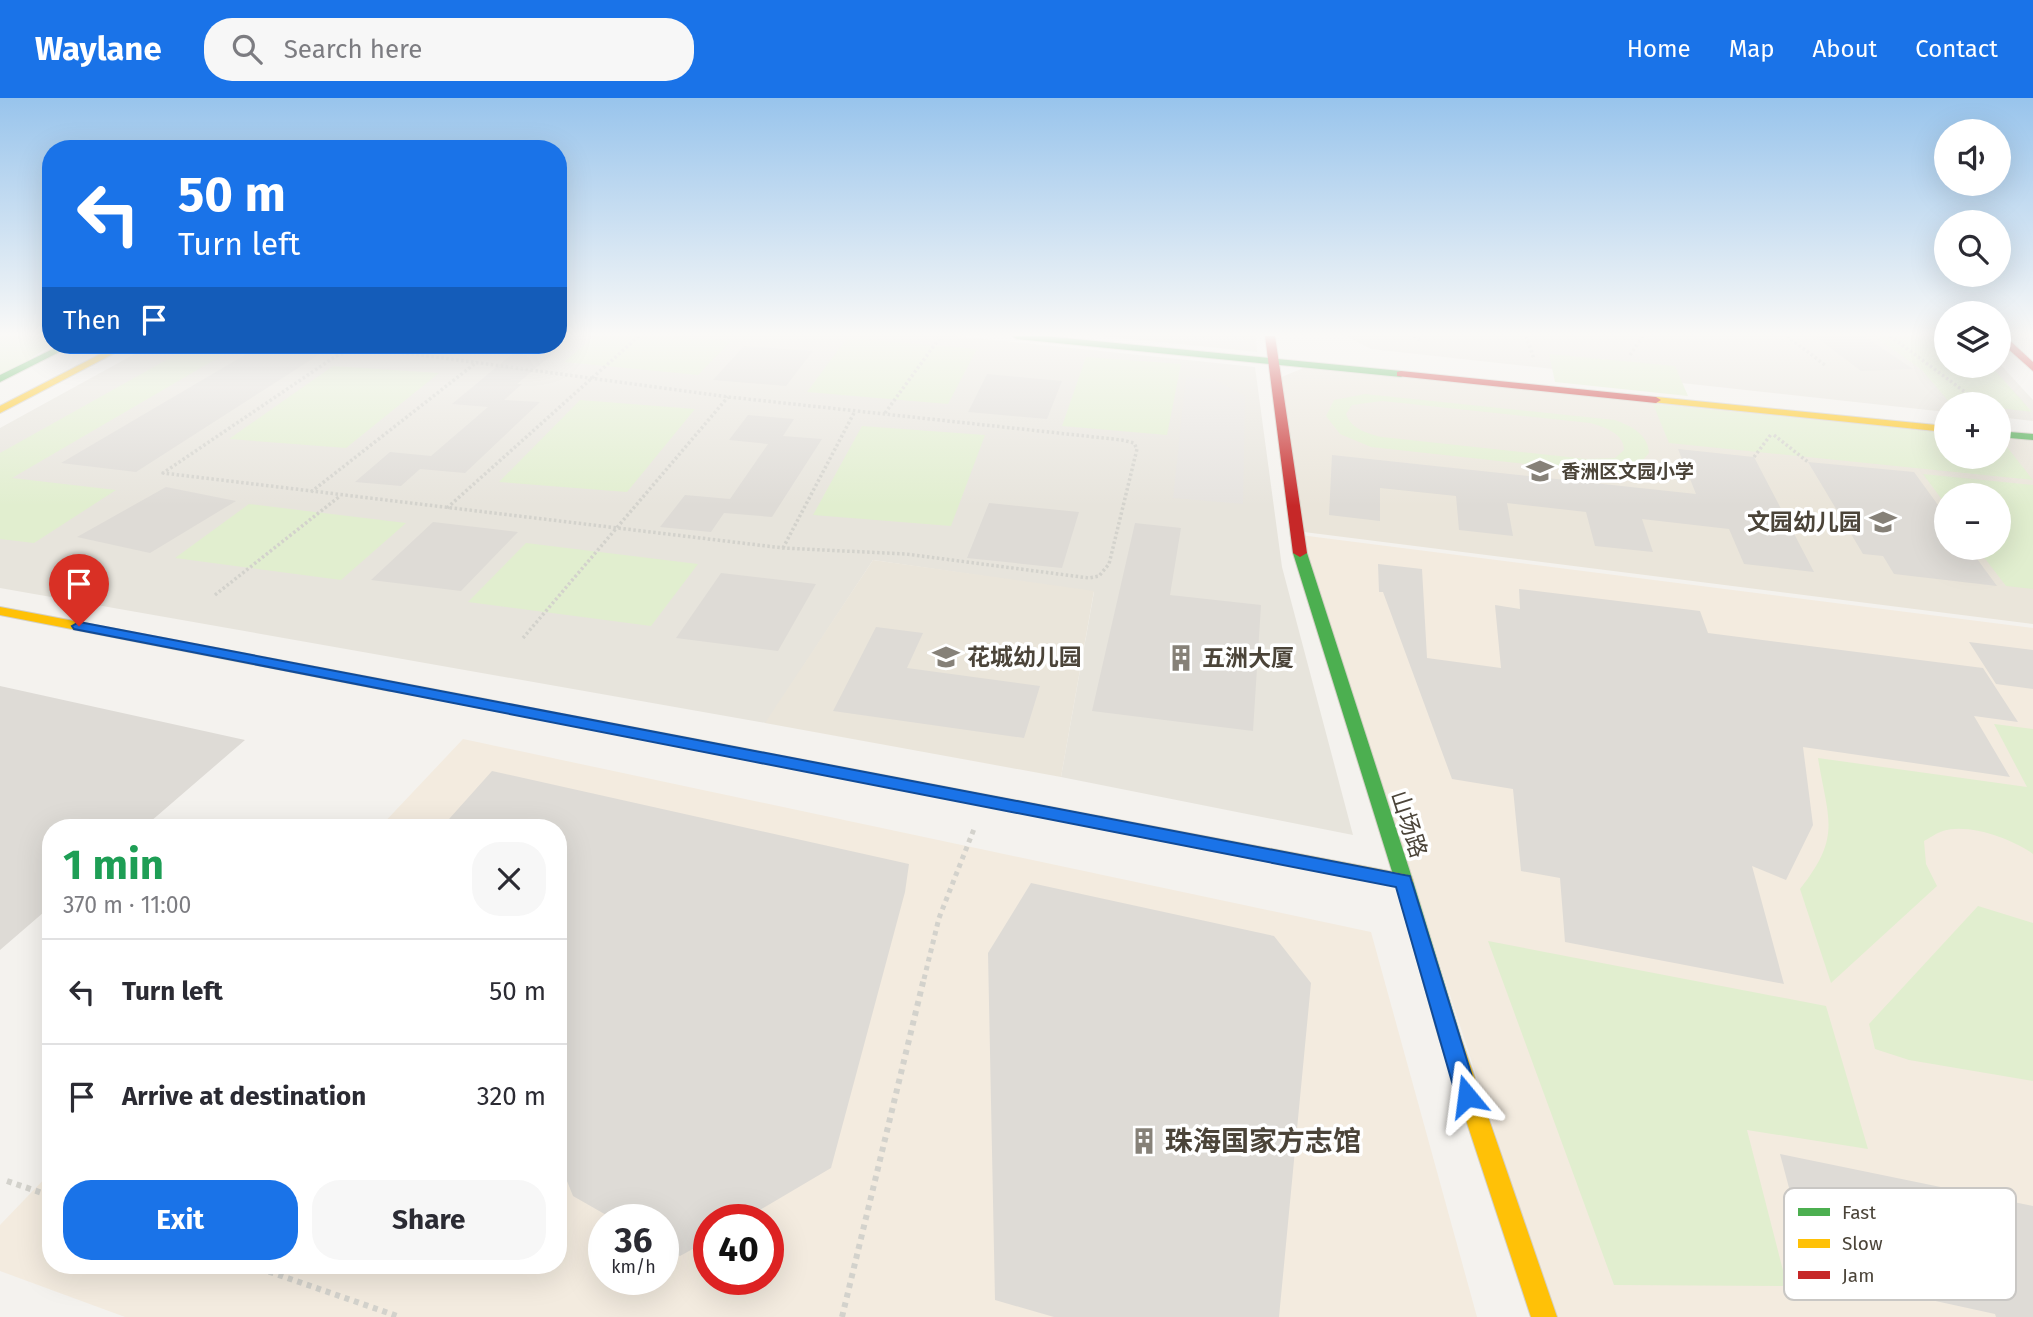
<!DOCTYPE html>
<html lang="en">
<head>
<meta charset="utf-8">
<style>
	:root { --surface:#fff; --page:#f7f7f7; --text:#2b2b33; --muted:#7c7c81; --line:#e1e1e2; --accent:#1a73e8 }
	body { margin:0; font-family:"Fira Sans","Noto Sans SC",sans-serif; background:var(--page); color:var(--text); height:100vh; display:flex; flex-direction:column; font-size:26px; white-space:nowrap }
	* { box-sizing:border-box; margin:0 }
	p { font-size:23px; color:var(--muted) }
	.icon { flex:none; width:38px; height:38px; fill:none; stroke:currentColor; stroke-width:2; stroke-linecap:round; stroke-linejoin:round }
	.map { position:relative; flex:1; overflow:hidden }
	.panel { position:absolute; left:42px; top:721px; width:525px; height:455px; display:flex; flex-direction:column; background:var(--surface); border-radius:28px; box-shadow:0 7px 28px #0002 }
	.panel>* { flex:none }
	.guide { position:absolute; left:42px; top:42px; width:525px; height:214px; border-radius:28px; box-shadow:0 7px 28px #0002; background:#1a73e8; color:#fff; overflow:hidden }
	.fabs { position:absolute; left:1934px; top:21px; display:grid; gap:14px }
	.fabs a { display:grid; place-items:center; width:77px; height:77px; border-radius:50%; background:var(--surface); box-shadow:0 7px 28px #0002; font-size:35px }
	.speed { position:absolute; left:588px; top:1106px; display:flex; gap:14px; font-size:35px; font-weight:700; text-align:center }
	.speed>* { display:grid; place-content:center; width:91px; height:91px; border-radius:50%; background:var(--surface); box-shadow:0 7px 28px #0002; line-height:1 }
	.speed small { font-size:18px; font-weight:400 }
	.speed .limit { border:10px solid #d22; background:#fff; color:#111 }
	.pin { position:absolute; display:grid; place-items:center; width:60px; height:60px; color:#fff; margin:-72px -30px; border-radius:50% 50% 50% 0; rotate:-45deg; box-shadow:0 0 7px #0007 }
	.pin .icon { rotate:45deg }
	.me { position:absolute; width:77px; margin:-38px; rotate:344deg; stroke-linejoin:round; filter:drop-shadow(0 0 5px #0008) }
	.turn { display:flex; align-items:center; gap:24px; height:147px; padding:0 21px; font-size:32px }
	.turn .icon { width:91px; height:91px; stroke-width:2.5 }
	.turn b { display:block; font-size:49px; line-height:60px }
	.then { display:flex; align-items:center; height:66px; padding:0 21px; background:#0003; gap:14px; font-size:26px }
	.round { display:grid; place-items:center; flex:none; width:74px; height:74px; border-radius:28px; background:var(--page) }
	.head { display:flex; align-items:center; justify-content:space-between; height:119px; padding:0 21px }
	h1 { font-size:42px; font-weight:700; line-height:52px; color:#1e9e55 }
	.action { display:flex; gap:14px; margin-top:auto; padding:14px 21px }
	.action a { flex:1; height:80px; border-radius:28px; background:var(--accent); color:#fff; font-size:28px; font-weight:700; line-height:80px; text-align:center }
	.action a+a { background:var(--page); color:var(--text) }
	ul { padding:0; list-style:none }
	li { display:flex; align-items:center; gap:21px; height:105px; padding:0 21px; border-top:2px solid var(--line) }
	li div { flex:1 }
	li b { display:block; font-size:26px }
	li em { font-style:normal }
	header { display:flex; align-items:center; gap:42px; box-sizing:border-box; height:98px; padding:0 35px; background:var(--accent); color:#fff }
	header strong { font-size:33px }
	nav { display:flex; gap:38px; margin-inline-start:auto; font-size:24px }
	.search { width:490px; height:63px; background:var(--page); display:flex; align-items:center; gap:18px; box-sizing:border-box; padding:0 24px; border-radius:28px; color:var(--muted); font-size:26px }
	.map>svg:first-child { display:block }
</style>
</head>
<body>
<header>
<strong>Waylane</strong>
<div class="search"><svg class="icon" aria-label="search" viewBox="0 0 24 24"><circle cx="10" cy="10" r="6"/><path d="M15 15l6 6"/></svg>Search here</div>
<nav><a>Home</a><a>Map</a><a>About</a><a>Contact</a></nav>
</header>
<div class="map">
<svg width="2033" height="1219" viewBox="0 0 2033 1219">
	<rect width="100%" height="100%" fill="#f4f2ee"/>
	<path fill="#e7e4dc" d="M 558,238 L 955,238 L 1255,269 L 1282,469 L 1353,737 L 1061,679 L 1094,494 L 873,462 L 766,625 L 0,490 L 0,330 L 151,247 L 558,247 Z
		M 1101,238 L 1256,238 L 1257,254 Z
		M 1346,238 L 1946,238 L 1946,268 L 1998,268 L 1999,265 L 2033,302 L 2033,323 L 1999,319 L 1998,306 L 1946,306 L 1946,314 L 1371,251 Z"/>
	<path fill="#f3ebdf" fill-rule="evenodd" d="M 1300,437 L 2033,530 L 2033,1219 L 1555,1219 Z
		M 463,641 L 1371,834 L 1477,1219 L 125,1219 L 0,1173 L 0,1127 L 51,1074 L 51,1167 L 558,1167 L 558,730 L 379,730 ZM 604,1122 L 663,1122 L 663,1181 L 604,1181 ZM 709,1122 L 768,1122 L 768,1181 L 709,1181 Z"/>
	<path fill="#eae5da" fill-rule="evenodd" d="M 1306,269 L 1946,331 L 1946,359 L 1998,359 L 1999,336 L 2033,340 L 2033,526 L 1296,433 L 1274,282 ZM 1946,397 L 1998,397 L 1998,450 L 1946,450 Z
		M 873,462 L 1094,493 L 1061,679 L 765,625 Z"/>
	<path fill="#e1eecf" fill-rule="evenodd" d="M 0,238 L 51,238 L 51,247 L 0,281 Z
		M 595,238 L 667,238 L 731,243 L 698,277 L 564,264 Z
		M 1874,238 L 1946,238 L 1946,268 L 1991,268 L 2032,314 L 1999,310 L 1998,306 L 1950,305 L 1922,272 Z
		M 847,240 L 977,251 L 948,306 L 807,294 Z
		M 193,247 L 240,247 L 12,380 L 116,392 L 34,445 L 0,441 L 0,355 Z
		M 1549,256 L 1675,268 L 1688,298 L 1555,284 Z
		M 1086,259 L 1181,266 L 1167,337 L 1062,328 Z
		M 333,268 L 439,275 L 346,350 L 229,341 Z
		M 1365,296 L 1615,322 C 1631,328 1648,336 1649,355 L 1641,364 L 1658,370 L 1662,381 L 1371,349 L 1340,336 L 1326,318 L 1334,302 ZM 1382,303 L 1590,325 C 1604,329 1624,335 1624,352 L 1615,360 L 1587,361 L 1382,339 C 1368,336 1351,331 1346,316 L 1352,307 Z
		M 580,302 L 695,311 L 627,394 L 499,384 Z
		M 1653,306 L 1946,335 L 1946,359 L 1998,359 L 2000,340 L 2033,382 L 1669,345 Z
		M 862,328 L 985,337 L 951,428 L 813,417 Z
		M 1923,376 L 2033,387 L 2033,491 L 2006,488 L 1977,450 L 1998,450 L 1998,397 L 1946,397 L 1946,407 Z
		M 249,406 L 406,425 L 341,482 L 175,460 Z
		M 526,445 L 698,466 L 651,528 L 468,504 Z
		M 1994,626 L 2033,631 L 2033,756 C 2012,741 1969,725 1943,733 C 1936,735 1930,740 1924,743 L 1926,766 L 1937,788 L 1831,885 L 1800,791 C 1842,738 1828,722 1818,660 L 2027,689 Z
		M 1978,808 L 2033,825 L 2033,983 L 1909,962 L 1875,951 L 1869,926 Z
		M 1488,843 L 1826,908 L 1868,1051 L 1747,1032 L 1787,1188 L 1614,1187 Z"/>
	<path fill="#e6e3df" d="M 1168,238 L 1245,238 L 1245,249 L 1167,241 Z
		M 1186,279 L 1213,281 L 1245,298 L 1243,406 L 1173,400 Z"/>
	<path fill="#dedbd6" d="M 1815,238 L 1864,238 L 1913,271 L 1861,273 Z
		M 523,247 L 563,247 L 517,286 L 522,286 L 504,302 L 540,304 L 465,375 L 420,371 L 401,388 L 355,384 L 390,354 L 431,358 L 488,309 L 452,306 Z
		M 744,248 L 813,253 L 786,288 L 713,282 Z
		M 255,251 L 320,256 L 136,374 L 61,365 Z
		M 987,276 L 1062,283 L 1047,321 L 968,314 Z
		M 748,317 L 794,321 L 783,338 L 822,341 L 772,419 L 724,415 L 711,434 L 660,429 L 685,397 L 730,401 L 768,346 L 729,342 Z
		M 1678,351 L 1754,359 L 1814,474 L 1744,466 L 1729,431 L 1642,421 L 1653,454 L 1595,448 L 1586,414 L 1507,405 L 1513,438 L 1459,432 L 1456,398 L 1380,390 L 1380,423 L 1329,417 L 1332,357 L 1696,396 Z
		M 1808,364 L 1914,374 L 1946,418 L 1946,450 L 1969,450 L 1997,488 L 1894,476 L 1883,458 L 1863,456 Z
		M 166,389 L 236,403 L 150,455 L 77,439 Z
		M 989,405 L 1079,414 L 1062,470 L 967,460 Z
		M 433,424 L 518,434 L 461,493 L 371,482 Z
		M 1135,425 L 1181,430 L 1170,497 L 1261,507 L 1253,633 L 1092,613 Z
		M 1378,466 L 1422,471 L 1427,560 L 1501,570 L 1495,507 L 1520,511 L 1519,491 L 1700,513 L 1708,535 L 1983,570 L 2018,624 L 1974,618 L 2010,679 L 1803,649 L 1813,727 L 1786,782 L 1752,768 L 1784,886 L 1565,844 L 1560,780 L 1521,773 L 1513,691 L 1452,681 L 1383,494 L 1379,494 Z
		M 721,475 L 816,486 L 778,553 L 676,540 Z
		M 876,529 L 923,535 L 907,570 L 1040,588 L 1024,640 L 833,613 Z
		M 1969,544 L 2033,552 L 2033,591 L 1996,586 Z
		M 0,588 L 245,642 L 143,730 L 51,730 L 51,808 L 0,852 Z
		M 492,673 L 909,766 L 905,794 L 831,1070 L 743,1122 L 709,1122 L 709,1142 L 680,1158 L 663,1149 L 663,1122 L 615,1122 L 573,1098 L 565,1078 L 558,1076 L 558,730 L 441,730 Z
		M 1031,785 L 1274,838 L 1311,885 L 1279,1219 L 1054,1219 L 995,1202 L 988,855 Z
		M 1780,1056 L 2033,1108 L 2033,1219 L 1996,1219 L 1995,1216 L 1812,1176 Z"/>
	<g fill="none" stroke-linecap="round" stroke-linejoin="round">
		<defs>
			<path id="fast" d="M 1012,238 L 1044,238 L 1401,273 L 1406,276 L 1401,279 L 1017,241 Z
				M 61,247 L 73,247 L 0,284 L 0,277 Z
				M 1998,333 L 2033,336 L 2033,342 L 1998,339 Z
				M 1300,451 L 1307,455 L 1413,783 L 1461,940 L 1457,947 L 1450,949 L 1443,947 L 1439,940 L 1395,783 L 1293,455 Z
				M 390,583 L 1098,718 L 1104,719 L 1107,724 L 1104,729 L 1098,730 L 385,591 L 382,588 Z"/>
			<path id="slow" d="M 118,247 L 130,247 L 0,315 L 0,308 Z
				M 1656,299 L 1946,328 L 1946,334 L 1652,304 L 1651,302 Z
				M 0,509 L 390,583 L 398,588 L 390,593 L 0,517 Z
				M 1098,718 L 1404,776 L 1411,778 L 1413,783 L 1411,788 L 1404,790 L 1092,729 L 1089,724 L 1092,719 Z
				M 1450,931 L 1457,933 L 1461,940 L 1557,1219 L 1531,1219 L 1439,940 L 1443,933 Z"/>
			<path id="jam" d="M 1265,238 L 1275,238 L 1307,455 L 1300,459 L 1293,455 Z
				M 1998,238 L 2005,238 L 2033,264 L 2033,273 L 1998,242 Z
				M 1401,273 L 1656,299 L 1661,302 L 1656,305 L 1397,278 L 1397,274 Z"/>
		</defs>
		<use href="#fast" stroke="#d3cfc5" stroke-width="2"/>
		<use href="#slow" stroke="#d3cfc5" stroke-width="2"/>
		<use href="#jam" stroke="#d3cfc5" stroke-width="2"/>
		<path stroke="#d3d2cc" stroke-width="3.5" stroke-dasharray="2.5 2.5" stroke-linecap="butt" d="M 1414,238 L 1420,242
			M 1526,238 L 1534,261
			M 1787,238 L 1825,267
			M 1890,238 L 1977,303
			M 362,249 L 729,299 L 1122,342 L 1134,345 L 1137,351 L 1109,466 L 1099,478 L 1089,480 L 906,456 L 783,450 L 163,375 L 336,258 Z
			M 415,255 L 427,247
			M 1630,257 L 1643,238
			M 885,315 L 941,238
			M 1774,337 L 1808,364
			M 1754,359 L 1772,335
			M 311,394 L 477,264
			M 447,410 L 639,238
			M 783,450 L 855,313
			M 215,497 L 340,398
			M 523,540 L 728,299"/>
		<path stroke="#d3d2cc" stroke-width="5" stroke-dasharray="4.5 4.5" stroke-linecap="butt" d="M 924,881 L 939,820 L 974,731"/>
		<path stroke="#d3d2cc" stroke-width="6" stroke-dasharray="5 5" stroke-linecap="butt" d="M 7,1083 L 51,1098
			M 250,1167 L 400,1219
			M 842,1219 L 924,880"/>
		<use href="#fast" fill="#4caf50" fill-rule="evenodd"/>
		<use href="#slow" fill="#ffc107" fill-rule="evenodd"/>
		<use href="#jam" fill="#c62828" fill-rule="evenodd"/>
	</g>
	<linearGradient id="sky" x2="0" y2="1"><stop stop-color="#98c4ec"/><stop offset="0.58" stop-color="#faf9f7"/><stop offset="1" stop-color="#faf9f7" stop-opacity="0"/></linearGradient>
	<rect width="2033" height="408" fill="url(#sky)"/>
	<path fill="#1a73e8" stroke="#114b97" stroke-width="2" d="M 79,524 L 1410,778 L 1478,998 L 1475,1005 L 1467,1008 L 1459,1005 L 1456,998 L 1396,789 L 74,531 L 72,528 Z"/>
	<defs>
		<symbol id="school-bare" viewBox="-9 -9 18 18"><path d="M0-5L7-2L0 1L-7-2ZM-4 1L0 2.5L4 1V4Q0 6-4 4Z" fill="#868178" stroke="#fff" stroke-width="2.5" paint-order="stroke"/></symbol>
		<symbol id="building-bare" viewBox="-9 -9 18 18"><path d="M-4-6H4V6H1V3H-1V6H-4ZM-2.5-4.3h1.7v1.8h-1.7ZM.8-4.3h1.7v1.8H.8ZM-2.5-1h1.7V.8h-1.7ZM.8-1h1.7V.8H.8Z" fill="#868178" stroke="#fff" stroke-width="2.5" paint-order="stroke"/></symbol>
	</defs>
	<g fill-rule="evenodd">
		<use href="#school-bare" x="1521" y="354" width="38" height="38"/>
		<use href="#school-bare" x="1864" y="405" width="38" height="38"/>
		<use href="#school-bare" x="927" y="540" width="38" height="38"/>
		<use href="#building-bare" x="1162" y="541" width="38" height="38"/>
		<use href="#building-bare" x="1125" y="1024" width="38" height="38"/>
	</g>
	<g text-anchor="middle" stroke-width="7" stroke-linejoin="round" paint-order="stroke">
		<g font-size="19" font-weight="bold" fill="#4b4439" stroke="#fff" text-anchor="start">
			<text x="1561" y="380">香洲区文园小学</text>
		</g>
		<g font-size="23" font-weight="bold" fill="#4b4439" stroke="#fff" text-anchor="start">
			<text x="1862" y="432" text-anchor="end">文园幼儿园</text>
			<text x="967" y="567">花城幼儿园</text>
			<text x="1202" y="568">五洲大厦</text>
		</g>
		<g font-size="23" fill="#4b4439" stroke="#fff">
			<text transform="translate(1409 726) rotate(72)" y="8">山场路</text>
		</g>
		<g font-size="28" font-weight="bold" fill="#4b4439" stroke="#fff" text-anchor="start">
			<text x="1165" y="1053">珠海国家方志馆</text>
		</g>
	</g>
	<rect x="1784" y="1090" width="232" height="112" rx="10" fill="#fff" stroke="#c9c7c4" stroke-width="2"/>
	<rect x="1798" y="1110" width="32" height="8" fill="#4caf50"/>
	<rect x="1798" y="1141" width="32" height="9" fill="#ffc107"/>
	<rect x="1798" y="1173" width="32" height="8" fill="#c62828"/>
	<g font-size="19" fill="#4b4439">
		<text x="1842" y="1121">Fast</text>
		<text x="1842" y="1152">Slow</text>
		<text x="1842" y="1184">Jam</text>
	</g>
</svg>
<div class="fabs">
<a><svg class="icon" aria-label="sound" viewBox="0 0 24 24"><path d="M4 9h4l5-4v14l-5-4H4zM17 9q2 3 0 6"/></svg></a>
<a><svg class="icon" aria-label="search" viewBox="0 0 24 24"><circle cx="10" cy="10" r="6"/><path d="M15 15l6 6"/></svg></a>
<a><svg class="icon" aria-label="layers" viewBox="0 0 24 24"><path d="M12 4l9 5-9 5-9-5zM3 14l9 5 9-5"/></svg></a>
<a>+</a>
<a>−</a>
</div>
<div class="speed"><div>36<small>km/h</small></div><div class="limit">40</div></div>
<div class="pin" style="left:79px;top:528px;background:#d93025"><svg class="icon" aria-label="arrive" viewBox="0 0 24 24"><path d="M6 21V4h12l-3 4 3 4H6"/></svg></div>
<svg class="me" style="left:1467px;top:998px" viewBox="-20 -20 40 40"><path d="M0-17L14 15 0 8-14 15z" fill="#1a73e8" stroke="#fff" stroke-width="4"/></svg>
<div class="guide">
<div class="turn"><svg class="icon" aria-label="left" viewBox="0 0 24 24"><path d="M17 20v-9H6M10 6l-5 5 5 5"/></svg><div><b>50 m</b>Turn left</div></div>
<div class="then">Then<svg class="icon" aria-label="arrive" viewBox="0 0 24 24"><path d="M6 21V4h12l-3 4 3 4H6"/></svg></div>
</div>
<section class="panel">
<div class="head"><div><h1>1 min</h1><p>370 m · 11:00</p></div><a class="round"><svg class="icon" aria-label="close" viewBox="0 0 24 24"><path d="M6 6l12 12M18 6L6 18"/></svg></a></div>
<ul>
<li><svg class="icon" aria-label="left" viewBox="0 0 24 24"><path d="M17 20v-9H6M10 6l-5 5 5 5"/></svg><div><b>Turn left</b></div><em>50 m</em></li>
<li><svg class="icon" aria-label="arrive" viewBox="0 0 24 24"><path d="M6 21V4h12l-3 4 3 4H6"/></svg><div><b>Arrive at destination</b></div><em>320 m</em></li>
</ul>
<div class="action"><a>Exit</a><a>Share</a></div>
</section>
</div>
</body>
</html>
